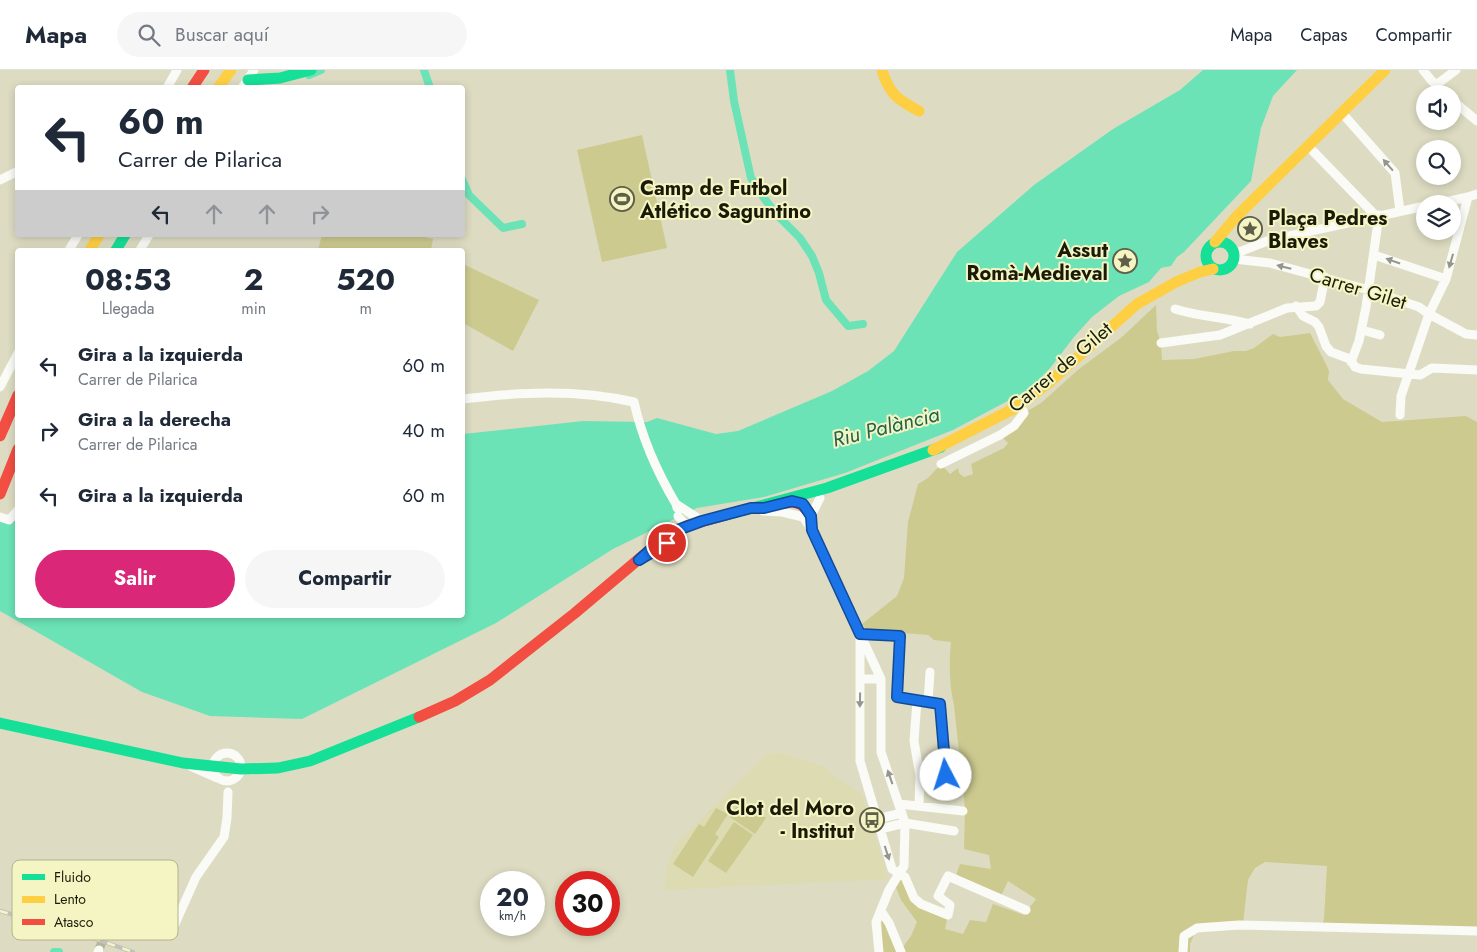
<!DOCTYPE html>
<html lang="es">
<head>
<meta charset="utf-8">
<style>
	:root { --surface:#fff; --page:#f6f6f7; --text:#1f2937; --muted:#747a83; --line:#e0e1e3; --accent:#db2777 }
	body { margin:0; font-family:Jost,sans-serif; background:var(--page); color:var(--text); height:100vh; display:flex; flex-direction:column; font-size:19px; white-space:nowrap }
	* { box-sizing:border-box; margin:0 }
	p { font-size:16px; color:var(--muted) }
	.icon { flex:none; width:28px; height:28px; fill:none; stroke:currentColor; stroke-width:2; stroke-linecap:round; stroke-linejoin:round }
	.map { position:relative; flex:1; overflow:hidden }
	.sheet { position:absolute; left:15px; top:178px; width:450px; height:370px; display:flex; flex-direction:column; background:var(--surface); border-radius:5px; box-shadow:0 2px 8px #0003 }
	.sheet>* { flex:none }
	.guide { position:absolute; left:15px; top:15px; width:450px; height:152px; border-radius:5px; box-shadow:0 2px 8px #0003; background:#fff; color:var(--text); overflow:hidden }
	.controls { position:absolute; left:1416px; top:15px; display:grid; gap:10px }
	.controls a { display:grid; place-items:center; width:45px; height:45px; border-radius:50%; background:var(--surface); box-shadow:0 2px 8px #0003; font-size:25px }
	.speed { position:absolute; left:480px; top:801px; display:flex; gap:10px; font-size:25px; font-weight:700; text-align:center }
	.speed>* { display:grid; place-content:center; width:65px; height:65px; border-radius:50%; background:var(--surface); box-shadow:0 2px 8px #0003; line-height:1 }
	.speed small { font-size:12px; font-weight:400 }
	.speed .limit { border:8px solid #d22; background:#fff; color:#111 }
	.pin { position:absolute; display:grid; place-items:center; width:42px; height:42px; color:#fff; margin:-21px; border:2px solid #fff; border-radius:50%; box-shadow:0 1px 5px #0007 }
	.me { position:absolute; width:55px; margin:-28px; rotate:355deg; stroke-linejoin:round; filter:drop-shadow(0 0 4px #0008) }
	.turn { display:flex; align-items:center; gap:18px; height:105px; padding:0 20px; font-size:22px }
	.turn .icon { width:65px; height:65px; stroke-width:2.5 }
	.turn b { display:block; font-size:35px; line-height:42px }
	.lanes { display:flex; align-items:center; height:48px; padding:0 20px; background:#0003; justify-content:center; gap:25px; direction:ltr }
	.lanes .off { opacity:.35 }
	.eta { display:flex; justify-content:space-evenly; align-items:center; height:85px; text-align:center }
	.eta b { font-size:30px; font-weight:700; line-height:35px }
	.button { display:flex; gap:10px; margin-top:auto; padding:10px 20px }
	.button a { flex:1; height:58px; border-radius:30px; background:var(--accent); color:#fff; font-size:20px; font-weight:700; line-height:58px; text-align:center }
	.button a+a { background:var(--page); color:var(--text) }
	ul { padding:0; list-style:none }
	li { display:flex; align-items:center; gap:15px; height:65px; padding:0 20px }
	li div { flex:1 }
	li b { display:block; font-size:19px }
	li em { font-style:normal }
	header { display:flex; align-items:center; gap:30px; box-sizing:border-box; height:70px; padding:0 25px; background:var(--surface); border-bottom:1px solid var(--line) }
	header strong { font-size:24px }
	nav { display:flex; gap:28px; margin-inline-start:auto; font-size:18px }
	.search { width:350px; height:45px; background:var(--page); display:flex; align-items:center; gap:12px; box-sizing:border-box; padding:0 18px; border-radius:28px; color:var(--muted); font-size:19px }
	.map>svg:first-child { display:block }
</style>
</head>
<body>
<header>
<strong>Mapa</strong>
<div class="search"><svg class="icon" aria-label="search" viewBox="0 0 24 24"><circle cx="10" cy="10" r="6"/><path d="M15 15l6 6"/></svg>Buscar aquí</div>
<nav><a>Mapa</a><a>Capas</a><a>Compartir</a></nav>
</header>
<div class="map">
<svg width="1477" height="882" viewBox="0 0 1477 882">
	<rect width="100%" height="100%" fill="#dddcc2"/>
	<path fill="#dcdbb1" d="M 782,683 L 828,698 L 830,703 L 862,724 L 888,809 L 665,820 L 666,801 L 675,775 L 767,684 Z"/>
	<path fill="#ccca8f" d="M 642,65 L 667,178 L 602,192 L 577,80 Z
		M 322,165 L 416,165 L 433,169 L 431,180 L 318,180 Z
		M 465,195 L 539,230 L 513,281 L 463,253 L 462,201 Z
		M 1156,235 L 1157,261 L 1161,273 L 1162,290 L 1194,289 L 1234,281 L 1246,281 L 1254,278 L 1273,264 L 1280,267 L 1310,263 L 1326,294 L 1329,301 L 1328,310 L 1343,329 L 1382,352 L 1466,346 L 1477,352 L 1477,861 L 1321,858 L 1324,849 L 1327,796 L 1265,792 L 1255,798 L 1248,810 L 1243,853 L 1197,858 L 1190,874 L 1190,882 L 883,882 L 881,841 L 900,881 L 911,866 L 917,852 L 901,830 L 894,813 L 899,804 L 914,829 L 948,845 L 945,859 L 963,864 L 970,850 L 986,852 L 993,834 L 1024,845 L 1036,829 L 1008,811 L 1001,826 L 956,805 L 960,794 L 991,799 L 989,785 L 964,779 L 965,738 L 954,635 C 949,615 949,592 951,572 L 934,570 L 928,565 L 867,560 L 862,554 L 897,526 L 904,508 L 908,452 L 918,414 L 928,408 L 941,394 L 950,404 L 958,398 L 959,403 L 964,407 L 973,404 L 971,394 L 1004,378 L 1008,373 L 1000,365 L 1024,343 L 1041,333 L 1079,299 L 1122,267 Z
		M 740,731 L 766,748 L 755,764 L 730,747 Z
		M 716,738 L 728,744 L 715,764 L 719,767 L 693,807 L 673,794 L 699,754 L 704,757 Z
		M 734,752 L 753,765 L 726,803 L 708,791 Z"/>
	<path fill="#6ce3b6" d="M 1203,0 L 1297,0 L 1273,26 L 1261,58 L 1251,111 L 1184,182 L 1177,187 L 1171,196 L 1161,198 L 1149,212 L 1119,226 L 1092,247 L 1074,267 L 1051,297 L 1030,319 L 953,360 L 845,403 L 764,427 L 697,438 L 613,479 L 496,553 L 302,649 L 210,646 L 142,622 L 0,541 L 0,450 L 17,451 L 18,545 L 462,545 L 463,364 L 583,351 L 647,352 L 657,348 L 716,364 L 738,361 L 832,321 L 868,301 L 894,281 L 957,182 L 1034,115 L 1113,59 L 1180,20 Z"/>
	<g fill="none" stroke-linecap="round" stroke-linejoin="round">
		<path stroke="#6ce3b6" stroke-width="8" d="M 424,0 L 430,18
			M 730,0 L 734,31 L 751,108 L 764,128 L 776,144 L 800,168 L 812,186 L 819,203 L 826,230 L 848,256 L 863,254
			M 309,5 L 321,0
			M 462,109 L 469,125 L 503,158 L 522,154
			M 54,882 L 59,882"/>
		<path stroke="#b6b59d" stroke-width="9" stroke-dasharray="9 4.5" stroke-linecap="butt" d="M 99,880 L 104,866"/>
		<path stroke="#fafaf6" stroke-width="9" d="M 1423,0 L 1431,10 L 1446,24
			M 1436,15 L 1456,0
			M 167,18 L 177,0
			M 242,18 L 254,0
			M 1452,30 L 1477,51
			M 1342,43 L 1395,103 L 1400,141
			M 1308,76 L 1376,146
			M 0,110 L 18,101
			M 1436,134 L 1468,127 L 1477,124
			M 69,180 L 78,165
			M 140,180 L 149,165
			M 1234,184 L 1270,170 L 1425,136
			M 1374,185 L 1446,209
			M 1234,189 L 1270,193 L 1369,220 L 1419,237 L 1429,244 L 1466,264 L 1477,265
			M 1296,236 L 1303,246 L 1315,252 L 1319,257 L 1326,276 L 1331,282 L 1350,289 L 1355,297 L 1361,299 L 1420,305 L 1432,298 L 1477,300
			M 1175,239 C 1200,247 1225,247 1250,254
			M 1362,260 L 1380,265
			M 1161,273 L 1220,265 L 1287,238 L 1316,236 L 1320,232 L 1325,207
			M 1351,292 L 1359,271 L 1366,237 L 1379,145
			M 0,317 L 18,283
			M 462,329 C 520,322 577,319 634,332 C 642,368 657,402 676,434
			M 1400,345 L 1401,326 L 1429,244 L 1446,209 L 1468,127
			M 941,394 L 1000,365 L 1014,356 L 1024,343 L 1020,334
			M 677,438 L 676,434 L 702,451
			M 763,441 L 782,442 L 803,447 L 812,460 L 881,609 L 881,682 L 905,753 L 904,796 L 889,820 L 876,852 L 879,882
			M 678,446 L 686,456 L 691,456
			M 0,447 L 9,450 L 18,440
			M 811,450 L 811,446 L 820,428
			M 860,564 L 900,566 L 897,627 L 940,634 L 946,705 L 920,706
			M 860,567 L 860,691 L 892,799 L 905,807 L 914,828 L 921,834 L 948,845 L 950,835 L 938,826 L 948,806 L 1026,840
			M 861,609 L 881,609
			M 917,631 L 914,671 L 920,706 L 919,736
			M 928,632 L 930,602
			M213 697a14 14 0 1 1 28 0a14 14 0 1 1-28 0Z
			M 192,697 L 217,708
			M 899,734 L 963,741
			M 877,749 L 902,743
			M 880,759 L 905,753 L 954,761
			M 881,841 L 889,853 L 901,882
			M 104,866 L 118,857 L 165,859 L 175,854 L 196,807 L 224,767 L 227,748 L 228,722
			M 98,882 L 99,880
			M 1183,882 L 1184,866 L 1197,858 L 1239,855 L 1477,861"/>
		<path stroke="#16e098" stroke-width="11" d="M 248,10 L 280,8 L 311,0
			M1206 186a14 14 0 1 1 28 0a14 14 0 1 1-28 0Z
			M 116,180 L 125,165
			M 726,445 L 827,418 L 941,377
			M 0,653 L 183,693 L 241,699 L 278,698 L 310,691 L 419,647"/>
		<path stroke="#ffcf43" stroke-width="11" d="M 882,0 C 889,24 898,30 919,41
			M 218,18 L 231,0
			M 1215,172 L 1236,147 L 1385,0
			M 90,180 L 99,165
			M 933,380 L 1015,338 L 1051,311 L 1137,234 L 1176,212 L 1200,202 L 1213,199"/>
		<path stroke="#f24e42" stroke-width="11" d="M 192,18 L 204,0
			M 0,366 L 18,325
			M 0,424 L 18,379
			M 786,433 C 799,430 804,436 811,446
			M 419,647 L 455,631 L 490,610 L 575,543 L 665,467 L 686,456 L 726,445"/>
		<defs>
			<path id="rail" d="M 0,841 L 93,868 L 133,882"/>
		</defs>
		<use href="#rail" stroke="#c2c2ba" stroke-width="4.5"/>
		<use href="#rail" stroke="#f5f5c4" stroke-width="2.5" stroke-dasharray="8" stroke-linecap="butt"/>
	</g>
	<defs><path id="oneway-solid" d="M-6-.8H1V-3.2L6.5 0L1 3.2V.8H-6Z" transform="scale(1.25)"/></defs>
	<g fill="#95958b">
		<use href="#oneway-solid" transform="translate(1388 95) rotate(-131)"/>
		<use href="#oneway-solid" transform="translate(1393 191) rotate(-161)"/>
		<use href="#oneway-solid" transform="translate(1451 191) rotate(106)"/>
		<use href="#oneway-solid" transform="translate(1284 197) rotate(-166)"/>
		<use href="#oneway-solid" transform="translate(860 630) rotate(91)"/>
		<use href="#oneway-solid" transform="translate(890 707) rotate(-109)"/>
		<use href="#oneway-solid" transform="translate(887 783) rotate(72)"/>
	</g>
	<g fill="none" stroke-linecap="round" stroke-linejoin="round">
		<defs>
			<path id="route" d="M 667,473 L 639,490 L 665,467 L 675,461 L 702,451 L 751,438 L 764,438 L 792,431 L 800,433 L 803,434 L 811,446 L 812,460 L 860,564 L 900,566 L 897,627 L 940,634 L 946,705"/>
		</defs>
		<use href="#route" stroke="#114b97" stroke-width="12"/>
		<use href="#route" stroke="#1a73e8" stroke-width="9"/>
	</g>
	<defs>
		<symbol id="stadium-ring" viewBox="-11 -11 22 22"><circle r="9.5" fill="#f5f5c4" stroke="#5e5e49" stroke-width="1.5"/><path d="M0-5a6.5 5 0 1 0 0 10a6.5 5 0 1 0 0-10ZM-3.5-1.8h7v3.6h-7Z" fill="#5e5e49"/></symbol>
		<symbol id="sight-ring" viewBox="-11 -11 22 22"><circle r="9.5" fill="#f5f5c4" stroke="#5e5e49" stroke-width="1.5"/><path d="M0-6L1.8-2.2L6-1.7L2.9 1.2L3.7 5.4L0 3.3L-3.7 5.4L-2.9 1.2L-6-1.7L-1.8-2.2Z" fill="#5e5e49"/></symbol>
		<symbol id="bus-ring" viewBox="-11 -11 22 22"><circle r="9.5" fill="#f5f5c4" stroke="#5e5e49" stroke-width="1.5"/><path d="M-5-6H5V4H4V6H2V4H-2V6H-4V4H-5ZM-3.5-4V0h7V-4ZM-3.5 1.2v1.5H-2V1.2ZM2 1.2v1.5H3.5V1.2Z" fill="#5e5e49"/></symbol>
	</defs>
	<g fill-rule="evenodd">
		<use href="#stadium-ring" x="608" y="115" width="28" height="28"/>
		<use href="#sight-ring" x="1236" y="145" width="28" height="28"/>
		<use href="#sight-ring" x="1111" y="177" width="28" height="28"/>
		<use href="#bus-ring" x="858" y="736" width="28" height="28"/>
	</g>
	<g text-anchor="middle" stroke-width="4" stroke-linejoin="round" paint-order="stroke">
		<g font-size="20" font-weight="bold" fill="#1a1a08" stroke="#f5f5c4" text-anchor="start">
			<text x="640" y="125">Camp de Futbol<tspan x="640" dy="23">Atlético Saguntino</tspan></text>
			<text x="1268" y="155">Plaça Pedres<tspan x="1268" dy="23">Blaves</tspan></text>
			<text x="1108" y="187" text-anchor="end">Assut<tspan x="1108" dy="23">Romà-Medieval</tspan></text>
			<text x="854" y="745" text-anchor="end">Clot del Moro<tspan x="854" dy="23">- Institut</tspan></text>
		</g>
		<g font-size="20" fill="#1a1a08" stroke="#f5f5c4">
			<text transform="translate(1358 218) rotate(17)" y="7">Carrer Gilet</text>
			<text transform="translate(1060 297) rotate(-40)" y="7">Carrer de Gilet</text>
		</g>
		<g font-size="21" font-style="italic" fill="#23624c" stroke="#f5f5c4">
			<text transform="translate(886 357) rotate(-14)" y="7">Riu Palància</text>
		</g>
	</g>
	<rect x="12" y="790" width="166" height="80" rx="8" fill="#f5f5c4" stroke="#b3b38c" stroke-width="1"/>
	<rect x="22" y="804" width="23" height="6" fill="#16e098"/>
	<rect x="22" y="826" width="23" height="7" fill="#ffcf43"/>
	<rect x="22" y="849" width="23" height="6" fill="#f24e42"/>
	<g font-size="14" fill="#1a1a08">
		<text x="54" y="812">Fluido</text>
		<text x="54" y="834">Lento</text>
		<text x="54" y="857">Atasco</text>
	</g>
</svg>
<div class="controls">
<a><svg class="icon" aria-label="sound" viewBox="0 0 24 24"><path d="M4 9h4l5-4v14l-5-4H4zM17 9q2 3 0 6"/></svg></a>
<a><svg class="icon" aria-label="search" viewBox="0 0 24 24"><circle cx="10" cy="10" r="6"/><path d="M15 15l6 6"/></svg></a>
<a><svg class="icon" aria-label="layers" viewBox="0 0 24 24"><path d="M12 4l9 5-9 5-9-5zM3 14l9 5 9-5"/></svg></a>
</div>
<div class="speed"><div>20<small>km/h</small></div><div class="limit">30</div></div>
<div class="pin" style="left:667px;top:473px;background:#d93025"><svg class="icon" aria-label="arrive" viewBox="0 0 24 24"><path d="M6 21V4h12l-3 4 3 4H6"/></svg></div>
<svg class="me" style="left:946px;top:705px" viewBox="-20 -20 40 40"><circle r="19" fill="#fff"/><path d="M0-13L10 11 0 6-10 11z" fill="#1a73e8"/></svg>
<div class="guide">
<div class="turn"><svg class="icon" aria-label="left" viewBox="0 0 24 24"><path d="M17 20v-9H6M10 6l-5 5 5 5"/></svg><div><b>60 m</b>Carrer de Pilarica</div></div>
<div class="lanes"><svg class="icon" aria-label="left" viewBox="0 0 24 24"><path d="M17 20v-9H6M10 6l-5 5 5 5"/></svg><svg class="icon off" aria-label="ahead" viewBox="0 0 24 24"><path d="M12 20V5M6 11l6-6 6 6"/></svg><svg class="icon off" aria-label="ahead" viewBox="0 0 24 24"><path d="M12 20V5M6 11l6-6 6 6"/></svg><svg class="icon off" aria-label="right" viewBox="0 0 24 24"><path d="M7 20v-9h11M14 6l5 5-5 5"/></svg></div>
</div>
<section class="sheet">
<div class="eta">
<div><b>08:53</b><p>Llegada</p></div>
<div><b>2</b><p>min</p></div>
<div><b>520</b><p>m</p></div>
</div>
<ul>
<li><svg class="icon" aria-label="left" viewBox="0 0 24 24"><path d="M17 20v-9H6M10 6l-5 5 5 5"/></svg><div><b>Gira a la izquierda</b><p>Carrer de Pilarica</p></div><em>60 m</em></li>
<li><svg class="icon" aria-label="right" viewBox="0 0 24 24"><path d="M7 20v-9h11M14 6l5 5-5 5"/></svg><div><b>Gira a la derecha</b><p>Carrer de Pilarica</p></div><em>40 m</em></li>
<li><svg class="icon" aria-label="left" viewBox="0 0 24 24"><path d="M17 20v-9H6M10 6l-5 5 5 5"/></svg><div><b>Gira a la izquierda</b></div><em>60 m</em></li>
</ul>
<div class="button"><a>Salir</a><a>Compartir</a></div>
</section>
</div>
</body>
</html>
